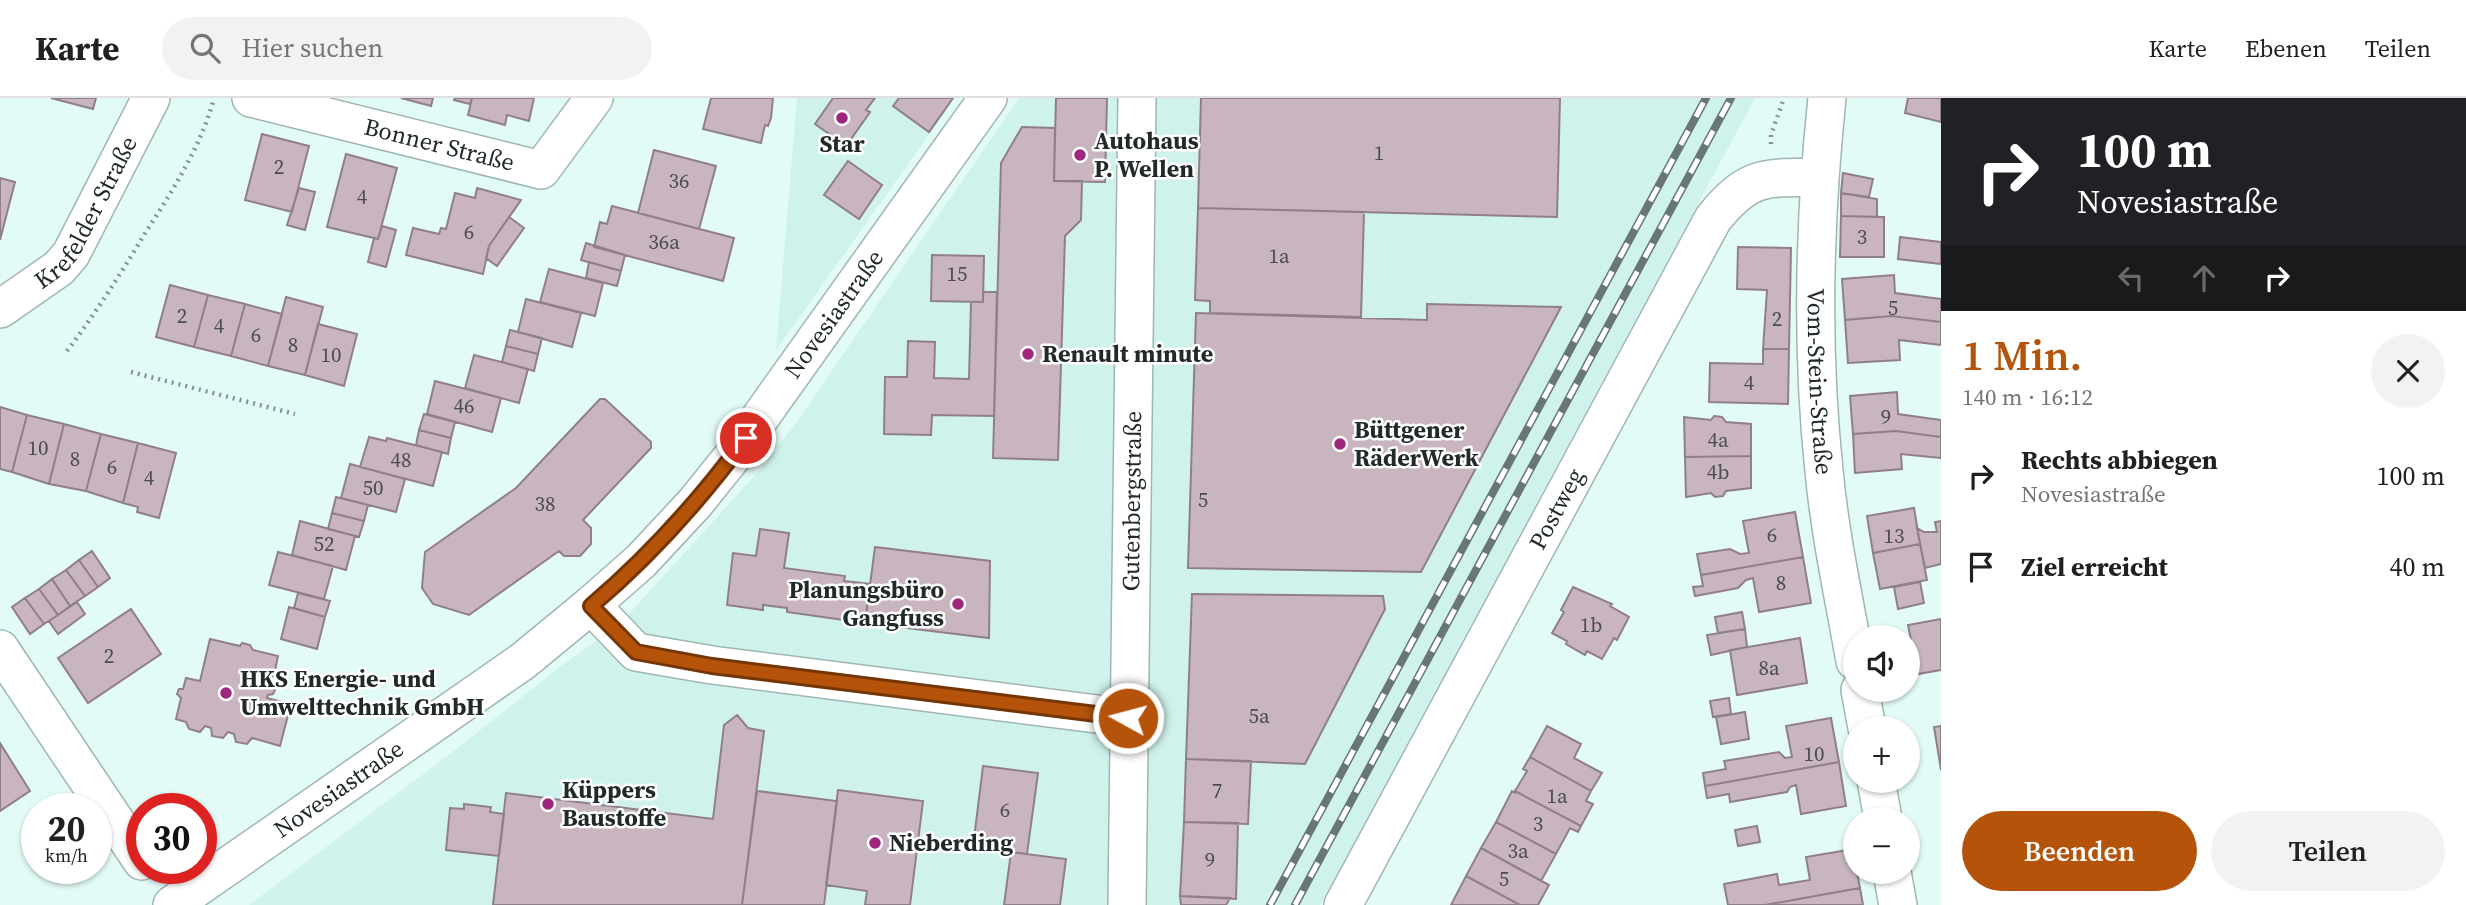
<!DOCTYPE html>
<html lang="de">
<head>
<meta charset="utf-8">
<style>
	:root { --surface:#fff; --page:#f2f2f2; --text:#202124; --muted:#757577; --line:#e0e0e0; --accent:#b45309 }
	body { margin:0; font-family:"Source Serif 4",serif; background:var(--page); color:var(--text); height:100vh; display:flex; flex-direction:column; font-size:26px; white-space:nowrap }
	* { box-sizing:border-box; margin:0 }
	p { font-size:23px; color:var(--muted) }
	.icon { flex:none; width:38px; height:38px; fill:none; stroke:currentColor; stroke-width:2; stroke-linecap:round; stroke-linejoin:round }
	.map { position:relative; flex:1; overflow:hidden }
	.panel { display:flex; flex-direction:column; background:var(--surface); width:525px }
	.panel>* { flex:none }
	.banner { background:#202124; color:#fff; overflow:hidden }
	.controls { position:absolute; left:1843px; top:527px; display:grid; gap:14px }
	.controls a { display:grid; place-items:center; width:77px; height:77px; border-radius:50%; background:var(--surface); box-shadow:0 2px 5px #0004; font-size:35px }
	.speed { position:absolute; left:21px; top:695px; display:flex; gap:14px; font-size:35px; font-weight:700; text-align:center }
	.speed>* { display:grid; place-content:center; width:91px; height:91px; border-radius:50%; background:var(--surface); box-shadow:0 2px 5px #0004; line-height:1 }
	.speed small { font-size:18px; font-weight:400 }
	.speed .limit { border:10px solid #d22; background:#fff; color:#111 }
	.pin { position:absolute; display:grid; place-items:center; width:60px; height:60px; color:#fff; margin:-30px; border:4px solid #fff; border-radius:50%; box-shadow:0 2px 7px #0007 }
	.me { position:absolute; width:77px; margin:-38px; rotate:277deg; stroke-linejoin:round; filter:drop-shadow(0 0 5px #0008) }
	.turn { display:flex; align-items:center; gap:24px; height:147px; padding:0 21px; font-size:32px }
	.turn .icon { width:91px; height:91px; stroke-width:2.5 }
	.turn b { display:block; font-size:49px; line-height:60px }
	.lanes { display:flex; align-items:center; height:66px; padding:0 21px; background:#0003; justify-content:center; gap:35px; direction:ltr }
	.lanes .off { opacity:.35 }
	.round { display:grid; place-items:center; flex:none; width:74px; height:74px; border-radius:37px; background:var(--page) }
	.overview { display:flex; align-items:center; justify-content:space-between; height:119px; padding:0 21px }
	h1 { font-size:42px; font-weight:600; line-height:52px; color:var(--accent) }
	.button { display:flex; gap:14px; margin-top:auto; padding:14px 21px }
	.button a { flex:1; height:80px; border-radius:42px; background:var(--accent); color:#fff; font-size:28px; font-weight:600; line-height:80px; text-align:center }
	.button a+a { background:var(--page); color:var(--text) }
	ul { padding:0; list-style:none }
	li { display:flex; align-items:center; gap:21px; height:91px; padding:0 21px }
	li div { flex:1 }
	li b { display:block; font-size:26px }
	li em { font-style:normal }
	header { display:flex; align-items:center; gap:42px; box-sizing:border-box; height:98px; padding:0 35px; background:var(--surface); border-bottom:2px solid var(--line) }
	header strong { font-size:33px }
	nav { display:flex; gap:38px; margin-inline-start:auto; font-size:24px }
	.search { width:490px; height:63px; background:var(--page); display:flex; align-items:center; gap:18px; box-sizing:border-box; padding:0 24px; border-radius:38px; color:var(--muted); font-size:26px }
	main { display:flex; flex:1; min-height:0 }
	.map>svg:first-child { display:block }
</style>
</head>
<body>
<header>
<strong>Karte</strong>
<div class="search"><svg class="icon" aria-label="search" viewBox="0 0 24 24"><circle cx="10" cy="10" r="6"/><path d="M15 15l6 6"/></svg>Hier suchen</div>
<nav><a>Karte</a><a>Ebenen</a><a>Teilen</a></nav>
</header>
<main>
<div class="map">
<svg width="1941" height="807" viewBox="0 0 1941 807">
	<rect width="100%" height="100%" fill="#e3fbf7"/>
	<path fill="#d0f2ec" d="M 797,0 L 955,0 L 776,252 Z
		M 1019,0 L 1755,0 L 1320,807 L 249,807 L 450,656 L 561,568 L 619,527 L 758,374 L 796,325 Z"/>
	<path fill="#c8b5c0" stroke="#907f89" stroke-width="2" d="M 51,0 L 96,0 L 93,11 Z
		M 401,0 L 433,0 L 431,8 Z
		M 455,0 L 472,0 L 470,6 L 454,2 Z
		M 472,0 L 534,0 L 529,23 L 507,17 L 505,27 L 468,17 Z
		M 711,0 L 773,0 L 771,20 L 768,28 L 765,27 L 761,45 L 703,31 Z
		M 833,0 L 875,0 L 866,12 L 870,14 L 846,48 L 815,26 Z
		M 899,0 L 953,0 L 929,34 L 893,8 Z
		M 1056,0 L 1107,0 L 1105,84 L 1054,83 Z
		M 1201,0 L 1560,0 L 1557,119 L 1198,110 Z
		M 1908,0 L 1941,0 L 1941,24 L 1905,15 Z
		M 1022,29 L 1055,30 L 1054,83 L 1082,83 L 1081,122 L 1065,138 L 1058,362 L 993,360 L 1001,65 Z
		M 262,36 L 309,48 L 292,114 L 245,102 Z
		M 654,52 L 716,68 L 699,131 L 638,115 Z
		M 346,56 L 397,70 L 378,141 L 327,129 Z
		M 848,63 L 882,87 L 859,121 L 824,97 Z
		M 1843,75 L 1873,81 L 1869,99 L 1841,95 Z
		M 0,80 L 15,84 L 0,142 Z
		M 299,90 L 315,94 L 305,132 L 287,127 Z
		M 477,90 L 521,102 L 489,148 L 483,176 L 406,157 L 413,130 L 439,136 L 441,130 L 446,131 L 455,95 L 475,100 Z
		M 1841,95 L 1877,101 L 1877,119 L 1841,118 Z
		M 612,108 L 734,140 L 723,183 L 594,149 L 600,124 L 607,126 Z
		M 1198,110 L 1364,114 L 1361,219 L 1210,215 L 1210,203 L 1195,202 Z
		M 1841,118 L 1884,119 L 1884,159 L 1840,159 Z
		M 509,119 L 524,130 L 497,168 L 486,160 L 489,148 Z
		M 382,128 L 396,132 L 386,169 L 368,164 L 374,140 L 378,141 Z
		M 1900,139 L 1941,144 L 1941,166 L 1898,161 Z
		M 586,145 L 625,157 L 621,173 L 581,162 Z
		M 1738,149 L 1791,150 L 1789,251 L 1763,251 L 1767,192 L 1737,191 Z
		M 932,157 L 984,158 L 983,204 L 931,203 Z
		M 589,164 L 621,173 L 617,188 L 586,180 Z
		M 549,171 L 603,185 L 595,218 L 540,204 Z
		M 1894,177 L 1895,195 L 1941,201 L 1941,224 L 1891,218 L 1845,222 L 1842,181 Z
		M 170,187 L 208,197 L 194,249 L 156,239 Z
		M 983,194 L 997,194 L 994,318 L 932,317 L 931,337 L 884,336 L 885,279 L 907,279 L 908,243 L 935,244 L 934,280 L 969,281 L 971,204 L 983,204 Z
		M 208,197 L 245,206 L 231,258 L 194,249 Z
		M 286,199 L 323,209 L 305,277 L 268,268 Z
		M 526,201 L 581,215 L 572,249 L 518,234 Z
		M 245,206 L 282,216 L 268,268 L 231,258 Z
		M 1427,206 L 1561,209 L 1421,474 L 1188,470 L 1196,215 L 1427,222 Z
		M 1891,218 L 1941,224 L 1941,247 L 1899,242 L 1900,262 L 1848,265 L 1845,222 Z
		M 318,226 L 357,236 L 344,288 L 305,277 Z
		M 510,232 L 542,240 L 538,256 L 506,248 Z
		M 506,248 L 538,256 L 534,273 L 502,264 Z
		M 1763,251 L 1789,251 L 1788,306 L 1709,304 L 1710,265 L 1763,266 Z
		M 474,257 L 528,271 L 519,305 L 465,290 Z
		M 435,283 L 501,300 L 492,334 L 427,316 Z
		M 1897,294 L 1898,316 L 1941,322 L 1941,339 L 1896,333 L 1853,336 L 1850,298 Z
		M 600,301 L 605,301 L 651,344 L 651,350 L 583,422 L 591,430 L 591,446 L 580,458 L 564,458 L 559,453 L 469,517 L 433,506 L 422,490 L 425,454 L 516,390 Z
		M 0,309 L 27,317 L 12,374 L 0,371 Z
		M 424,316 L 455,324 L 451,340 L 419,332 Z
		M 27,317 L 64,326 L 49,386 L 12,374 Z
		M 1714,318 L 1722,319 L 1726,324 L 1751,326 L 1751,358 L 1685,359 L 1684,319 L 1711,322 Z
		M 64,326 L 101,336 L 86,393 L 49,386 Z
		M 419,332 L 451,340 L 448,356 L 416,347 Z
		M 1896,333 L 1941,339 L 1941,360 L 1901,356 L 1902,371 L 1855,375 L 1853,336 Z
		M 101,336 L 138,345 L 123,405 L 86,393 Z
		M 369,339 L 386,343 L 387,340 L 442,354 L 433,388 L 360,369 Z
		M 138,345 L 176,355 L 159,420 L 137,414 L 138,409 L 123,405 Z
		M 1751,358 L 1751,390 L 1726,393 L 1723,398 L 1715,399 L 1711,395 L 1686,399 L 1685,359 Z
		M 350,366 L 405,381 L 396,414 L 341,400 Z
		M 336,399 L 368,407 L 364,423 L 332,415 Z
		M 1914,410 L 1920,446 L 1873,455 L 1867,418 Z
		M 1795,414 L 1803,459 L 1701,477 L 1697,456 L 1730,451 L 1740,456 L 1749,455 L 1743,423 Z
		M 332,415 L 364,423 L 359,439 L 328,431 Z
		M 300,423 L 355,438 L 346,472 L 292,457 Z
		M 1941,423 L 1941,466 L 1925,470 L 1917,430 L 1924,434 L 1937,434 L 1935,424 Z
		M 760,431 L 789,435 L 784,470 L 845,478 L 844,483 L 870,486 L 865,525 L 787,514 L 787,510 L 763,507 L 763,512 L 727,507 L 733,455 L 756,458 Z
		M 1920,446 L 1927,482 L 1880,491 L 1873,455 Z
		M 875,449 L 990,463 L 989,540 L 865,525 Z
		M 92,453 L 110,480 L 98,489 L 79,462 Z
		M 278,454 L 333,468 L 324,501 L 269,487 Z
		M 1803,459 L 1811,505 L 1759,514 L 1753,480 L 1746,482 L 1738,490 L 1695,498 L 1693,489 L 1703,488 L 1701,477 Z
		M 79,462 L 98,489 L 85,498 L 66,472 Z
		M 66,472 L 85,498 L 70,508 L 52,481 Z
		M 52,481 L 70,508 L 58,517 L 39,491 Z
		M 1920,484 L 1924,505 L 1898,511 L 1894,489 Z
		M 1573,489 L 1612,506 L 1610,508 L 1629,519 L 1617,542 L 1614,540 L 1602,561 L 1587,553 L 1585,557 L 1566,546 L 1567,543 L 1552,535 L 1564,514 L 1561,512 Z
		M 39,491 L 58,517 L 44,526 L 25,500 Z
		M 298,495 L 330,503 L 325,519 L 294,510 Z
		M 1192,496 L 1383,498 L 1385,511 L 1305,666 L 1186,661 Z
		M 25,500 L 44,526 L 30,536 L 12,509 Z
		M 77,504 L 85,516 L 58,536 L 49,523 Z
		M 289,509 L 325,519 L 317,551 L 281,541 Z
		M 131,511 L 161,556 L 88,605 L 58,560 Z
		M 1742,514 L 1745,531 L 1718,535 L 1715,519 Z
		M 1941,521 L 1941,572 L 1918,576 L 1908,527 Z
		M 1745,531 L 1747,549 L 1711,557 L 1707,537 Z
		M 1800,540 L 1807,585 L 1737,597 L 1730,552 Z
		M 210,541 L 240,548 L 242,545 L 250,547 L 253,552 L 278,558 L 274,577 L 268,581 L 265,580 L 264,586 L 271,588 L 275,592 L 273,596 L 268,597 L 267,600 L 291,606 L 280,648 L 252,640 L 247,646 L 236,644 L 234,636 L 228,634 L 223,640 L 212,638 L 211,630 L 205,628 L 200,634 L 189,631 L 186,624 L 176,621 L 181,600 L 177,596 L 179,591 L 183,591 L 186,580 L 200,583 Z
		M 1729,600 L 1731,616 L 1713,619 L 1710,603 Z
		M 1745,614 L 1749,641 L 1721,646 L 1716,619 Z
		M 737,617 L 748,630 L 764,633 L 742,807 L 493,807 L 506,695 L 713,721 L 724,627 Z
		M 1831,620 L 1839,664 L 1705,688 L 1703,675 L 1726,671 L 1724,663 L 1779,654 L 1785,660 L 1792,659 L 1786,628 Z
		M 1547,628 L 1581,646 L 1574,660 L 1602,675 L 1591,693 L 1530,659 Z
		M 1941,628 L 1941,672 L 1934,629 Z
		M 0,645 L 30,693 L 0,713 Z
		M 1530,659 L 1591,693 L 1586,703 L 1593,706 L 1581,728 L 1515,693 L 1527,673 L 1523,671 Z
		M 1186,661 L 1251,663 L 1248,726 L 1184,724 Z
		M 1839,664 L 1846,708 L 1801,716 L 1796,687 L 1790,689 L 1787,694 L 1730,704 L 1729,696 L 1707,700 L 1705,688 Z
		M 983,668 L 1038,675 L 1027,756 L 973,749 Z
		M 838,692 L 923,703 L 910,807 L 865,807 L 867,793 L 826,787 Z
		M 757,693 L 837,703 L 824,807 L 742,807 Z
		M 1512,693 L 1515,695 L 1515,693 L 1581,728 L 1578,734 L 1570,730 L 1556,756 L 1496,724 Z
		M 464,706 L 491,709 L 490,714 L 504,716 L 499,758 L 446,752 L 450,710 L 464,711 Z
		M 1184,724 L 1238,725 L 1236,801 L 1180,798 Z
		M 1496,724 L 1556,756 L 1541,783 L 1481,750 Z
		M 1757,728 L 1760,744 L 1738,748 L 1735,732 Z
		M 1481,750 L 1549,787 L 1538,807 L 1520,807 L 1466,778 Z
		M 1854,751 L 1855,774 L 1857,774 L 1860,790 L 1765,807 L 1728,807 L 1724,786 L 1777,776 L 1779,787 L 1810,782 L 1806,759 Z
		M 1011,754 L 1066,761 L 1060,807 L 1004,807 Z
		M 1466,778 L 1520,807 L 1451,807 Z
		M 1860,790 L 1863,807 L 1765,807 Z
		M 1180,798 L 1230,800 L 1226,807 L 1181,807 Z"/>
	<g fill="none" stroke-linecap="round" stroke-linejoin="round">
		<defs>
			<g id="street">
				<path id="s1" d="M 251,0 L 541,72 L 594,0"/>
				<path id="s2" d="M 1827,0 C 1814,124 1811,249 1824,373 C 1830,437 1844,500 1855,563"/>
				<path id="s3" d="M 0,211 L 59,170 L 71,156 L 151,0"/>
				<path d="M 591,507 L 636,554 L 712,567 L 1128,620"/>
				<path d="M 0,551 L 142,763"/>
				<path d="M 1860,592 L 1867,630"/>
				<path d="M 1876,682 L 1883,721"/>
				<path d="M 1892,774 L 1898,807"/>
				<path id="s4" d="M 172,807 L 523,563 L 591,507 L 641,463 L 695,405 L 732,359 L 988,0"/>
				<path id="s5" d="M 1127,807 L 1137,0"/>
				<path id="s6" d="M 1343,807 L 1713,121 C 1749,76 1765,80 1819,79"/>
			</g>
		</defs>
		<use href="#street" stroke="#9fb6b3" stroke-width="40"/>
		<path stroke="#829290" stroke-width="4.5" stroke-dasharray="2 5" stroke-linecap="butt" d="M 1771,46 L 1771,37 L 1784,0
			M 67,253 C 95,216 120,177 144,137 C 171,95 199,52 213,4
			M 131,274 L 295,316"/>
		<use href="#street" stroke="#fff" stroke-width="37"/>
		<defs>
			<path id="rail" d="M 1270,807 L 1706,0
				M 1295,807 L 1731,0"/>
		</defs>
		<use href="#rail" stroke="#687674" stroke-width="8"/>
		<use href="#rail" stroke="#fff" stroke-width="5" stroke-dasharray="16" stroke-linecap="butt"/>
	</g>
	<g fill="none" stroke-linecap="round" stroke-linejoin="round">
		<defs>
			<path id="route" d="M 746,340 C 700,402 650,458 591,508 L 636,554 L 712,568 L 1128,620"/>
		</defs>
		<use href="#route" stroke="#753606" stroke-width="18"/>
		<use href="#route" stroke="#b45309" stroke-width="12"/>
	</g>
	<g fill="#9f267d" stroke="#fff" stroke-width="2.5">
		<circle cx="842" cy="20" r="7"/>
		<circle cx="1080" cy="57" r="7"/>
		<circle cx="1028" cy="256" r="7"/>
		<circle cx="1340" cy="346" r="7"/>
		<circle cx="958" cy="506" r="7"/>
		<circle cx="226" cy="595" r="7"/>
		<circle cx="548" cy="706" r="7"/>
		<circle cx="875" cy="745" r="7"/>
	</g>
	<g text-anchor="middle" stroke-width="5" stroke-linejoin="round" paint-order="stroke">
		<g font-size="21" fill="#4b4d4f">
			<text x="1379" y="62">1</text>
			<text x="279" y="76">2</text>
			<text x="679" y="90">36</text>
			<text x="362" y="106">4</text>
			<text x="469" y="141">6</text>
			<text x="1862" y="146">3</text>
			<text x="664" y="151">36a</text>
			<text x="1279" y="165">1a</text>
			<text x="957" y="183">15</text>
			<text x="1893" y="217">5</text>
			<text x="182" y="225">2</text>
			<text x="1777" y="228">2</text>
			<text x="219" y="235">4</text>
			<text x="256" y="244">6</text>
			<text x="293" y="254">8</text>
			<text x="331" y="264">10</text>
			<text x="1749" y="292">4</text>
			<text x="464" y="315">46</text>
			<text x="1886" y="326">9</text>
			<text x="1718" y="349">4a</text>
			<text x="38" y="357">10</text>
			<text x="75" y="368">8</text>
			<text x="401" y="369">48</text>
			<text x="112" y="376">6</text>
			<text x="1718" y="381">4b</text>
			<text x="149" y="387">4</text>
			<text x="373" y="397">50</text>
			<text x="1203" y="409">5</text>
			<text x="545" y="413">38</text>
			<text x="1772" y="444">6</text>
			<text x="1894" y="445">13</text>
			<text x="324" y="453">52</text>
			<text x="1781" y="492">8</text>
			<text x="1591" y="534">1b</text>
			<text x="109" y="565">2</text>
			<text x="1769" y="577">8a</text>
			<text x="1259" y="625">5a</text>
			<text x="1814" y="663">10</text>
			<text x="1217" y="700">7</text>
			<text x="1557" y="705">1a</text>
			<text x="1005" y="719">6</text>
			<text x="1538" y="733">3</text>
			<text x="1518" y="760">3a</text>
			<text x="1210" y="769">9</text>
			<text x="1504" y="788">5</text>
		</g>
		<g font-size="24" font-weight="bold" fill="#212a29" stroke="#fff" text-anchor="start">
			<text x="1094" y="51">Autohaus<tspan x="1094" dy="28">P. Wellen</tspan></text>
			<text x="842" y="54" text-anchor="middle">Star</text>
			<text x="1042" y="264">Renault minute</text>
			<text x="1354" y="340">Büttgener<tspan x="1354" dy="28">RäderWerk</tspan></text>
			<text x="944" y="500" text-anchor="end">Planungsbüro<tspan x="944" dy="28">Gangfuss</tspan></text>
			<text x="240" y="589">HKS Energie- und<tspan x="240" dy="28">Umwelttechnik GmbH</tspan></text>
			<text x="562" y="700">Küppers<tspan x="562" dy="28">Baustoffe</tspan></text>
			<text x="889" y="753">Nieberding</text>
		</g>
		<g font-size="24" fill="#212a29" stroke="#fff">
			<text dy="8" stroke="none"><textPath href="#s1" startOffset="194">Bonner Straße</textPath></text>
			<text dy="8" stroke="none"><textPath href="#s3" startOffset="133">Krefelder Straße</textPath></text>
			<text dy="8" stroke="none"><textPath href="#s4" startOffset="896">Novesiastraße</textPath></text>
			<text dy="8" stroke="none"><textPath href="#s2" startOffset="284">Vom-Stein-Straße</textPath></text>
			<text dy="8" stroke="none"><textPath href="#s5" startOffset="404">Gutenbergstraße</textPath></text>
			<text dy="8" stroke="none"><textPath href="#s6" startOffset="450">Postweg</textPath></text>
			<text dy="8" stroke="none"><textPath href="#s4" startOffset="203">Novesiastraße</textPath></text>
		</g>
	</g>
</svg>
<div class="controls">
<a><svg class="icon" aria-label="sound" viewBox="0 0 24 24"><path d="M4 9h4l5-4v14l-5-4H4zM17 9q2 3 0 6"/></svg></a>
<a>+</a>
<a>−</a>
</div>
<div class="speed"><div>20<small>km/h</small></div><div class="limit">30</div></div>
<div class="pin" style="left:746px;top:340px;background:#d93025"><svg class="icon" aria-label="arrive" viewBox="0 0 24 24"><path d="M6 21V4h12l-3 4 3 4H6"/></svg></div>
<svg class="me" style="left:1128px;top:620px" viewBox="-20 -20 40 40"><circle r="17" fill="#b45309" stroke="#fff" stroke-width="3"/><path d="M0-11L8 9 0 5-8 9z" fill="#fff"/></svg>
</div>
<section class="panel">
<div class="banner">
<div class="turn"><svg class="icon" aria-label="right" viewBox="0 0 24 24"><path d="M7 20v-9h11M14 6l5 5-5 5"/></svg><div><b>100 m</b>Novesiastraße</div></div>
<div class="lanes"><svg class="icon off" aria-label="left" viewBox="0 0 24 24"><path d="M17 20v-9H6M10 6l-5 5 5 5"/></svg><svg class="icon off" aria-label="ahead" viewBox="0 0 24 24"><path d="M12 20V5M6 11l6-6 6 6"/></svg><svg class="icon" aria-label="right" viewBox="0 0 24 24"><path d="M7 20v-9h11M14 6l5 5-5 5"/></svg></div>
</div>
<div class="overview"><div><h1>1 Min.</h1><p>140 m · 16:12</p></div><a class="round"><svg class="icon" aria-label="close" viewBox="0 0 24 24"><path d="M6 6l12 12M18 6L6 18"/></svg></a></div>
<ul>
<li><svg class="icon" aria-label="right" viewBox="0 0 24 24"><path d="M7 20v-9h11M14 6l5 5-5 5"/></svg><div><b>Rechts abbiegen</b><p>Novesiastraße</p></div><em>100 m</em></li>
<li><svg class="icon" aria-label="arrive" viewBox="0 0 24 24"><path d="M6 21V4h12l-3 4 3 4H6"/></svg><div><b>Ziel erreicht</b></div><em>40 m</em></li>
</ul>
<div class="button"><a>Beenden</a><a>Teilen</a></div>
</section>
</main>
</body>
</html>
